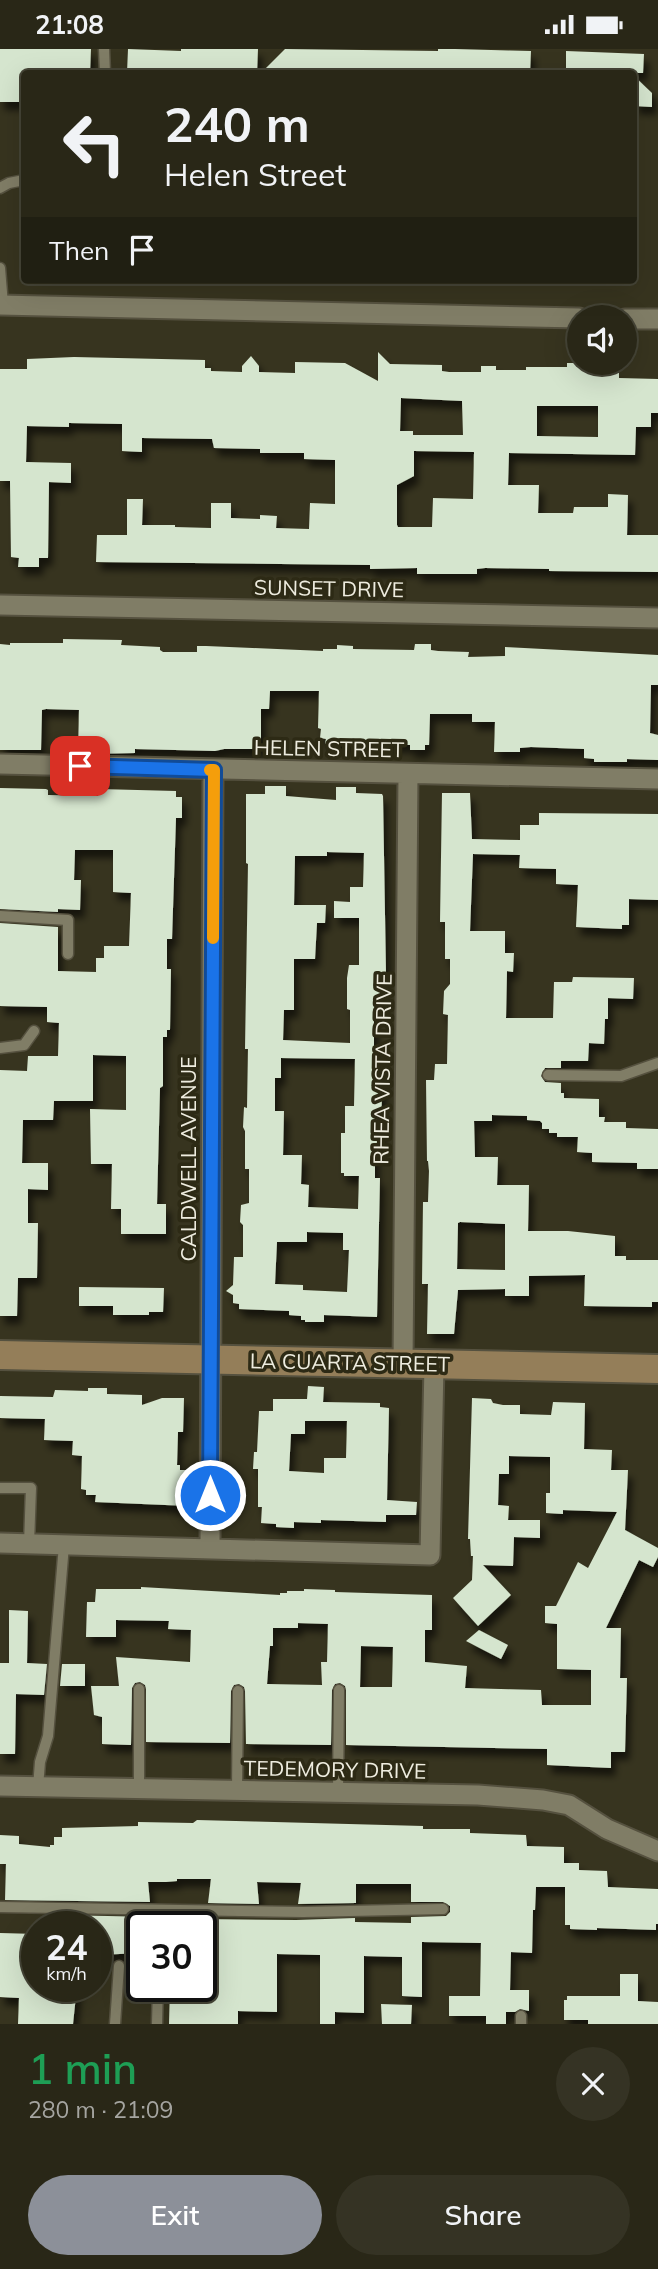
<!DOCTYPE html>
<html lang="en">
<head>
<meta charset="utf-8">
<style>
	:root { --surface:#292717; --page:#353324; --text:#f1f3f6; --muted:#a5a5a1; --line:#454436; --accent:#8c9099 }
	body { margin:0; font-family:Mulish,sans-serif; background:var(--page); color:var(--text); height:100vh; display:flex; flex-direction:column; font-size:26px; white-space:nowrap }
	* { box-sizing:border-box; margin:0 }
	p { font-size:23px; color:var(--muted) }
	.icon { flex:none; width:38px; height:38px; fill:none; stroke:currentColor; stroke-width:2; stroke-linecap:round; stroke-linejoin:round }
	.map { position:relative; height:1975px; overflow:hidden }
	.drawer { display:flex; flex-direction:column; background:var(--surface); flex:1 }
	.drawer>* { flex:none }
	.guide { position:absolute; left:21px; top:21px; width:616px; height:214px; border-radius:7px; box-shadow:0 7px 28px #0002,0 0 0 2px var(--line); background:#292717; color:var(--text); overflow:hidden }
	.controls { position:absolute; left:567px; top:256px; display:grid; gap:14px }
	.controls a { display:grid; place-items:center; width:70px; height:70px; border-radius:50%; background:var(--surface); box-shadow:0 7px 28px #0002,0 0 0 2px var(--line); font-size:35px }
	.speed { position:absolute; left:21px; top:1862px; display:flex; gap:14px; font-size:35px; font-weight:700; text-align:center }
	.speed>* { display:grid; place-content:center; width:91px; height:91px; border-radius:50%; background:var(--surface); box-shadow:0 7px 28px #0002,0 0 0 2px var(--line); line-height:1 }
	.speed small { font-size:18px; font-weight:400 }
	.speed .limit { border:4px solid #111; border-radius:10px; background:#fff; color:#111 }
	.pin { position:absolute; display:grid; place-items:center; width:60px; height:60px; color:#fff; margin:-30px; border-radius:14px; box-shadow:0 4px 10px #0006 }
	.me { position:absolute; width:77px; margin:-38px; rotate:0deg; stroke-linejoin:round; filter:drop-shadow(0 0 5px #0008) }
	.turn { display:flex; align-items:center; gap:24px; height:147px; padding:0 28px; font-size:32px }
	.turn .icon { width:91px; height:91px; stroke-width:2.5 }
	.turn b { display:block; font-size:49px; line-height:60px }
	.then { display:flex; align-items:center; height:66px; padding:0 28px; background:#0003; gap:14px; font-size:26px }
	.round { display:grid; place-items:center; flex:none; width:74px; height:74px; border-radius:37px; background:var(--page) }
	.headline { display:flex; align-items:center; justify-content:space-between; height:119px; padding:0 28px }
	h1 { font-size:42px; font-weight:600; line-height:52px; color:#1e9e55 }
	.primary-button { display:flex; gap:14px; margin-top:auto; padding:14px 28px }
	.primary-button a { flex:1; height:80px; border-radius:42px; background:var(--accent); color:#fff; font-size:28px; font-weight:600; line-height:80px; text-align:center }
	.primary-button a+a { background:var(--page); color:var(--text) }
	.status { display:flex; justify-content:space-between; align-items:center; height:49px; padding:0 35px; background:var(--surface); direction:ltr }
	.status svg { height:19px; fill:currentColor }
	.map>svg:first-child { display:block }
</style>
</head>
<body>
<div class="status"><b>21:08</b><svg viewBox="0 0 49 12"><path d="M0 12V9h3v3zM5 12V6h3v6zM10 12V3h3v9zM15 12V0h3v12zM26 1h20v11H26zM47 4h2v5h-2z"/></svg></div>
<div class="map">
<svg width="658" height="1975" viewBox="0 0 658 1975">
	<defs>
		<filter id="shadow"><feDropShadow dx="4.5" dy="8" stdDeviation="3.5" flood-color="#0009"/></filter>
	</defs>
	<rect width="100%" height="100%" fill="#37341f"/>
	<path fill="#d5e5ce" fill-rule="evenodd" filter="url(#shadow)" d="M 0,0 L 91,0 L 90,24 L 24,24 L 24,53 L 0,53 Z
		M 128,0 L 181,2 L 181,0 L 258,0 L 257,24 L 127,24 Z
		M 285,0 L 438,2 L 438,0 L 455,0 L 531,2 L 530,24 L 261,24 Z
		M 566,2 L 644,5 L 643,24 L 566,24 Z
		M 634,27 L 652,44 L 652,58 L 634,57 Z
		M 378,303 L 390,315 L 442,316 L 442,322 L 449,323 L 481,323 L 481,317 L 496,317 L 496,321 L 526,321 L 526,318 L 567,318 L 567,314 L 592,314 L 592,318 L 607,319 L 607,324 L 619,324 L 619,329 L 658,330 L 658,364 L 651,364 L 651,378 L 636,378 L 635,406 L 509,404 L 508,436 L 539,436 L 538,464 L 573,464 L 574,458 L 608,458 L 608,445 L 628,446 L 627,486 L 658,486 L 658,523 L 549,522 L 549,520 L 485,519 L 477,520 L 477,525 L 417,525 L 417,519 L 370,520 L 370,516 L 96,513 L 97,486 L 127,486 L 127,450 L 143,450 L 142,476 L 175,476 L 175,478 L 211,479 L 211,454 L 231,454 L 231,469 L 260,470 L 260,466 L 277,467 L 276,479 L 309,480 L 310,454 L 335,455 L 335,411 L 304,410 L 304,404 L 260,404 L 260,400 L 214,399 L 212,390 L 142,389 L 142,403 L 122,402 L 122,375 L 69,374 L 69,378 L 27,377 L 26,413 L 71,414 L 71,434 L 49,433 L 48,509 L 39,509 L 39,518 L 18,518 L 19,509 L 11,508 L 10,432 L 0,432 L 0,320 L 27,320 L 27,310 L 74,308 L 205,311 L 205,319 L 211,319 L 211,322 L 242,323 L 242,317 L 251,307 L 259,317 L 259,323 L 295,324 L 295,313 L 345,314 L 378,332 ZM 401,349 L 462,352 L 463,386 L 413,386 L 413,382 L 400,382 ZM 537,357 L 598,357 L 598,388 L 537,387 ZM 414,402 L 474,403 L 473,450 L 433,449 L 432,478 L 398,478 L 397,476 L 397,436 L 414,427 Z
		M 63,590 L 122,591 L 121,596 L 160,598 L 160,601 L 163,603 L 197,603 L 197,597 L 206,597 L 323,602 L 323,600 L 337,600 L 337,596 L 353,597 L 353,600 L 414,601 L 415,595 L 431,595 L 431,601 L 438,602 L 469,603 L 468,608 L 505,607 L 505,598 L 658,606 L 658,636 L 651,636 L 650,684 L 658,686 L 658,711 L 627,710 L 627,713 L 594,713 L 594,710 L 584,709 L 584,700 L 531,698 L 520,699 L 520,703 L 494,703 L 495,673 L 472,673 L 472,665 L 430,665 L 429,696 L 425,696 L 425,701 L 410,701 L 410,696 L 325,695 L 326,690 L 320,689 L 321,680 L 318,679 L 319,642 L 270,642 L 269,660 L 261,660 L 261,700 L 224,700 L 215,702 L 135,700 L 135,704 L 92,705 L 92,702 L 78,702 L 79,661 L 46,660 L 42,661 L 41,701 L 0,701 L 0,595 L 10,596 L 10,594 L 63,594 Z
		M 265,737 L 286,737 L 286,747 L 336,751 L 336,738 L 356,738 L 356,744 L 382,745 L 383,747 L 386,925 L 384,925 L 382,936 L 382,962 L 374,962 L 374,1020 L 383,1022 L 380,1097 L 375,1097 L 375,1129 L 380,1129 L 377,1268 L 324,1266 L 324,1273 L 305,1273 L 305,1271 L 301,1271 L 301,1267 L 289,1266 L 289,1262 L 239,1260 L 239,1255 L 233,1254 L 233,1246 L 226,1242 L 233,1236 L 234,1208 L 243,1208 L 243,1176 L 240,1173 L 241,1156 L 249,1154 L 249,1120 L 245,1120 L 245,1082 L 243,1078 L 244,1058 L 247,1059 L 248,1000 L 245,1000 L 248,815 L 246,814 L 246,745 L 265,745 ZM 327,803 L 364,804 L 363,838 L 350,838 L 350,853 L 334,852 L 334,869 L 359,869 L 359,916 L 349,916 L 347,929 L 347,960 L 350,961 L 350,994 L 283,991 L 284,961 L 294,961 L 294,910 L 315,910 L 317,874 L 325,874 L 326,856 L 294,856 L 295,807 L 327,807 ZM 281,1009 L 355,1010 L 354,1057 L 345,1057 L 345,1084 L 341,1084 L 341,1124 L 344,1124 L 344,1127 L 359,1127 L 358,1160 L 308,1158 L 309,1136 L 301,1135 L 302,1106 L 283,1106 L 284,1062 L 275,1062 L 275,1029 L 281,1029 ZM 307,1183 L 343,1184 L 343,1201 L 349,1201 L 347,1243 L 303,1241 L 303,1236 L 275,1235 L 277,1193 L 307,1193 Z
		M 0,739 L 46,740 L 48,741 L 48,746 L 98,747 L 99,740 L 176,742 L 176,748 L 182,748 L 182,769 L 176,769 L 172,890 L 167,890 L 167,920 L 171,920 L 170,981 L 167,981 L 167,988 L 163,988 L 163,1037 L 160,1039 L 157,1155 L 166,1155 L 166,1185 L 121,1185 L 121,1160 L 111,1160 L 112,1115 L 91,1115 L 90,1060 L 126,1061 L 126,1007 L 93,1006 L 93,1052 L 54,1052 L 53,1071 L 23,1071 L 22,1114 L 48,1114 L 48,1141 L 28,1140 L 28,1174 L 38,1174 L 37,1229 L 18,1229 L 17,1267 L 0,1267 L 0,1021 L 27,1022 L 28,1007 L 58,1007 L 59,974 L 47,973 L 47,958 L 0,957 L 0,874 L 58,878 L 58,922 L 96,923 L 96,909 L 104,909 L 104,897 L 129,897 L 131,844 L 113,843 L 113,801 L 75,801 L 74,831 L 81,831 L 80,861 L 58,860 L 58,863 L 0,860 Z
		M 442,744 L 470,744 L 472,790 L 520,791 L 520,776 L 539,776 L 539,764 L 658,765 L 658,851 L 629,850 L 629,876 L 622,876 L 622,880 L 576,878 L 578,836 L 556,835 L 556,820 L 519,819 L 520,806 L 473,805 L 470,882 L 505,882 L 505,904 L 514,904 L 513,923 L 507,922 L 506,969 L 553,969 L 554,933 L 572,933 L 573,928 L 634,929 L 633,950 L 608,949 L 608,970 L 605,970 L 604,995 L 589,994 L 588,1012 L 561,1012 L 561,1019 L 545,1019 L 541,1027 L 545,1033 L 561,1034 L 561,1044 L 564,1044 L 564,1049 L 599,1050 L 599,1068 L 605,1068 L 604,1073 L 626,1073 L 626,1079 L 658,1080 L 658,1120 L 637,1120 L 637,1114 L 592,1113 L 592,1104 L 577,1103 L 578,1088 L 557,1088 L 557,1084 L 549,1084 L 549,1080 L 542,1080 L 542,1074 L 540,1072 L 527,1071 L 527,1067 L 492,1066 L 492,1072 L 474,1072 L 475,1108 L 498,1108 L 497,1136 L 529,1136 L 528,1182 L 568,1182 L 615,1187 L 615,1207 L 626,1207 L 626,1211 L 658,1211 L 658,1253 L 652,1253 L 652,1258 L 584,1257 L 585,1226 L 529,1227 L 529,1247 L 505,1247 L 505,1240 L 458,1241 L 454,1285 L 427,1285 L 428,1235 L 422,1235 L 423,1153 L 428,1153 L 429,1122 L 428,1112 L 427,1112 L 426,1031 L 434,1031 L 435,1015 L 447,1015 L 448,966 L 443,965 L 444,942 L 450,935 L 450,910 L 445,910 L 445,873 L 440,873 ZM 460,1173 L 505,1175 L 505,1221 L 457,1220 L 458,1174 Z
		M 79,1238 L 164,1239 L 163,1263 L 149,1263 L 149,1266 L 113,1266 L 113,1257 L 79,1257 Z
		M 308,1337 L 324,1338 L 323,1353 L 380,1354 L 380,1358 L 389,1359 L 387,1451 L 417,1453 L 416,1466 L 386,1466 L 386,1473 L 321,1471 L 321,1474 L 294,1473 L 294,1479 L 276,1478 L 276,1475 L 261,1474 L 262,1458 L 258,1458 L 258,1420 L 253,1420 L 254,1403 L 257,1403 L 259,1362 L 273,1362 L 273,1350 L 307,1350 ZM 305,1372 L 347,1372 L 346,1409 L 324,1409 L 324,1424 L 289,1422 L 291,1385 L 305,1385 Z
		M 88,1339 L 107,1339 L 107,1345 L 142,1346 L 142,1356 L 162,1349 L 184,1349 L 183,1383 L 178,1383 L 177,1416 L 180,1416 L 180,1421 L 189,1421 L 189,1457 L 95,1453 L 96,1446 L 86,1446 L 86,1441 L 81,1440 L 82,1407 L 72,1406 L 73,1392 L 44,1391 L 45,1370 L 0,1369 L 0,1347 L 53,1348 L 55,1341 L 88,1342 Z
		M 472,1349 L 491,1350 L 493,1354 L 503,1356 L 520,1356 L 520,1365 L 551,1366 L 553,1353 L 585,1354 L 584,1400 L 612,1401 L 611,1421 L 628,1421 L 625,1481 L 658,1499 L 658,1508 L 653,1518 L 639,1511 L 606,1579 L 621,1579 L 620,1629 L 627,1629 L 625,1703 L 611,1703 L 611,1719 L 547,1716 L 547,1700 L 346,1696 L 346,1641 L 345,1637 L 340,1634 L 335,1635 L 332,1641 L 331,1696 L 246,1695 L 245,1642 L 244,1638 L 239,1635 L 234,1636 L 231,1642 L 230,1694 L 146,1693 L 146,1640 L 145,1636 L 140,1633 L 135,1634 L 132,1639 L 131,1696 L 102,1695 L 102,1668 L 94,1666 L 91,1637 L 119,1637 L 116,1608 L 190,1613 L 191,1581 L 168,1580 L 169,1572 L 116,1571 L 116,1588 L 86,1588 L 87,1553 L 95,1553 L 96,1540 L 141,1540 L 141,1538 L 280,1546 L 280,1544 L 287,1544 L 287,1542 L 304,1542 L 304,1540 L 335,1541 L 335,1543 L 432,1546 L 432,1581 L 425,1581 L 425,1613 L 467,1617 L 465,1639 L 541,1641 L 542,1656 L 591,1656 L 591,1621 L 557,1620 L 557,1575 L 545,1574 L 545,1557 L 556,1557 L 578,1513 L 588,1519 L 617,1463 L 563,1461 L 563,1465 L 546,1464 L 546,1444 L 550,1444 L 550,1408 L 509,1407 L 509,1425 L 499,1425 L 498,1456 L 509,1457 L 508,1471 L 540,1471 L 540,1489 L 514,1488 L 513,1517 L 483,1516 L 511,1546 L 478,1577 L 453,1549 L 472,1531 L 473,1507 L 471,1507 L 470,1490 L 468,1490 ZM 298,1574 L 328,1575 L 327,1613 L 321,1613 L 322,1636 L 267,1635 L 270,1597 L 273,1597 L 273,1579 L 298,1579 ZM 361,1597 L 393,1598 L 392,1638 L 360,1638 Z
		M 9,1561 L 28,1562 L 27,1614 L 47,1615 L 44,1646 L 16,1645 L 15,1705 L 0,1705 L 0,1614 L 9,1614 Z
		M 479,1581 L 508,1596 L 501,1610 L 466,1592 Z
		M 62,1615 L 85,1615 L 85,1637 L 60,1637 Z
		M 197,1771 L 423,1777 L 423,1780 L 470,1780 L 470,1784 L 526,1786 L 527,1797 L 564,1798 L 564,1814 L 579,1814 L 579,1821 L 607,1822 L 608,1838 L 658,1840 L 658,1875 L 656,1875 L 656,1881 L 597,1879 L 597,1881 L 570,1880 L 570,1876 L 565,1876 L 565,1838 L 536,1838 L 535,1861 L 533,1861 L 532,1904 L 511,1903 L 510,1941 L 529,1941 L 529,1962 L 520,1960 L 515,1963 L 506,1963 L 506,1975 L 486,1975 L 486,1967 L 449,1967 L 449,1947 L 480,1947 L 481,1894 L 422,1893 L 422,1948 L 402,1947 L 402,1908 L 364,1907 L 364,1964 L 335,1963 L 335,1975 L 320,1975 L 320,1906 L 277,1905 L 277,1963 L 238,1962 L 238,1975 L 169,1975 L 170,1937 L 201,1937 L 201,1870 L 296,1871 L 355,1869 L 355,1873 L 411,1874 L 411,1868 L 446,1867 L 450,1863 L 450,1857 L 443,1853 L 411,1853 L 411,1835 L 356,1835 L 356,1854 L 298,1855 L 301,1834 L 257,1833 L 259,1855 L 208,1854 L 211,1830 L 177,1830 L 177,1832 L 166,1833 L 148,1833 L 150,1853 L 5,1851 L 6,1815 L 0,1815 L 0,1786 L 19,1787 L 19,1795 L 50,1798 L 50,1796 L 54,1796 L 54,1788 L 62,1788 L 62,1779 L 138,1777 L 138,1773 L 193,1774 Z
		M 63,1866 L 152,1868 L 153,1878 L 142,1878 L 142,1904 L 97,1906 L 97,1878 L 63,1878 Z
		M 0,1884 L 37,1885 L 37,1937 L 77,1937 L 73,1975 L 18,1975 L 19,1949 L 0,1948 Z
		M 620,1925 L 638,1925 L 638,1952 L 658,1953 L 658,1975 L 588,1975 L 588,1971 L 564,1971 L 564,1951 L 567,1951 L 567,1947 L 620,1947 Z
		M 381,1955 L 412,1956 L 411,1975 L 382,1975 Z"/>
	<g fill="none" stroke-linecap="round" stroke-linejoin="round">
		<defs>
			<path id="lane" d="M 104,0 L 105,24
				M 0,139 L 9,134 L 24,131
				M 0,219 L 3,256
				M 0,867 L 68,871 L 68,905
				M 0,999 L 24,996 L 34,982
				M 548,1026 L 621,1027 L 658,1014
				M 0,1439 L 31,1439 L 29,1495
				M 38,1738 L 40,1713 L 48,1687 L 64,1496
				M 139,1740 L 139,1640
				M 237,1742 L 238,1642
				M 338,1744 L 339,1641
				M 0,1858 L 303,1863 L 443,1860
				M 521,1967 L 521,1975
				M 115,1975 L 119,1917
				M 157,1975 L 158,1937"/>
			<path id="street" d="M 0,256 L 579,269
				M 625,270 L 658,270
				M 0,556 L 658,569
				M 0,715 L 658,730
				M 403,1315 L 408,725
				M 0,1494 L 430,1506 L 434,1316
				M 210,1500 L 213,721
				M 0,1737 L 478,1746 L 543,1751 L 569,1756 L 607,1780 L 658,1802"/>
			<path id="secondary" d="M 0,1306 L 658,1320"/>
		</defs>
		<use href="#lane" stroke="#55513f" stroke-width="13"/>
		<use href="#street" stroke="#55513f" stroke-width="23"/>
		<use href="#secondary" stroke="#55513f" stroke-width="32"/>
		<use href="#lane" stroke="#807d66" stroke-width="10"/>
		<use href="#street" stroke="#807d66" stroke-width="19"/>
		<use href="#secondary" stroke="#947e59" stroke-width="28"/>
	</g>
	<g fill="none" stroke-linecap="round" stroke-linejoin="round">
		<defs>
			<path id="route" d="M 80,717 L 214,721 L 210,1446"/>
		</defs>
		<use href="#route" stroke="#114b97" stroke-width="18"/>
		<use href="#route" stroke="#1a73e8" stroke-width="12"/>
		<path stroke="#f59e0b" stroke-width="12" d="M 210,721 L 214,721 L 213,889"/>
	</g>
	<g text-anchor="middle" stroke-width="7" stroke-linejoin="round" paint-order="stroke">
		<g font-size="21" fill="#eeecdf" stroke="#2d2a15">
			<text transform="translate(329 540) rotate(1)" y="7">SUNSET DRIVE</text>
			<text transform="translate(329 700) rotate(1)" y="7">HELEN STREET</text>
			<text transform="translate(383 1020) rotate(-89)" y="7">RHEA VISTA DRIVE</text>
			<text transform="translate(189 1110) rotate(-90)" y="7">CALDWELL AVENUE</text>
			<text transform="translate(350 1314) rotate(1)" y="7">LA CUARTA STREET</text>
			<text transform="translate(335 1721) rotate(1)" y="7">TEDEMORY DRIVE</text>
		</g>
	</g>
</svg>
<div class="controls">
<a><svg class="icon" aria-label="sound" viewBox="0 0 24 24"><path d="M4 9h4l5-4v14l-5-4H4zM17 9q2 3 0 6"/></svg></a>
</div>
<div class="speed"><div>24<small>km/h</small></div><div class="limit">30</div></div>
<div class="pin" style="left:80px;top:717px;background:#d93025"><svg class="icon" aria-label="arrive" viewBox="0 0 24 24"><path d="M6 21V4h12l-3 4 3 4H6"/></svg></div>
<svg class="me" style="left:210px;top:1446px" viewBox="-20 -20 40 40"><circle r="17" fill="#1a73e8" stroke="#fff" stroke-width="3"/><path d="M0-11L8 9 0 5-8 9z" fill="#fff"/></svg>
<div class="guide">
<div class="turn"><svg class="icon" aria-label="left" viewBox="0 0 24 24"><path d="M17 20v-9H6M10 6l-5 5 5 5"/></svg><div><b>240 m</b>Helen Street</div></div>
<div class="then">Then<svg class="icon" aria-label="arrive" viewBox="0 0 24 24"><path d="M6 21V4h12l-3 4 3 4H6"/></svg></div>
</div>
</div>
<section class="drawer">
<div class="headline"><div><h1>1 min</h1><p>280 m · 21:09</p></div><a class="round"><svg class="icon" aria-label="close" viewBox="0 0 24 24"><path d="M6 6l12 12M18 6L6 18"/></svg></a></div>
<div class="primary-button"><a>Exit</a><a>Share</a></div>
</section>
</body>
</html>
